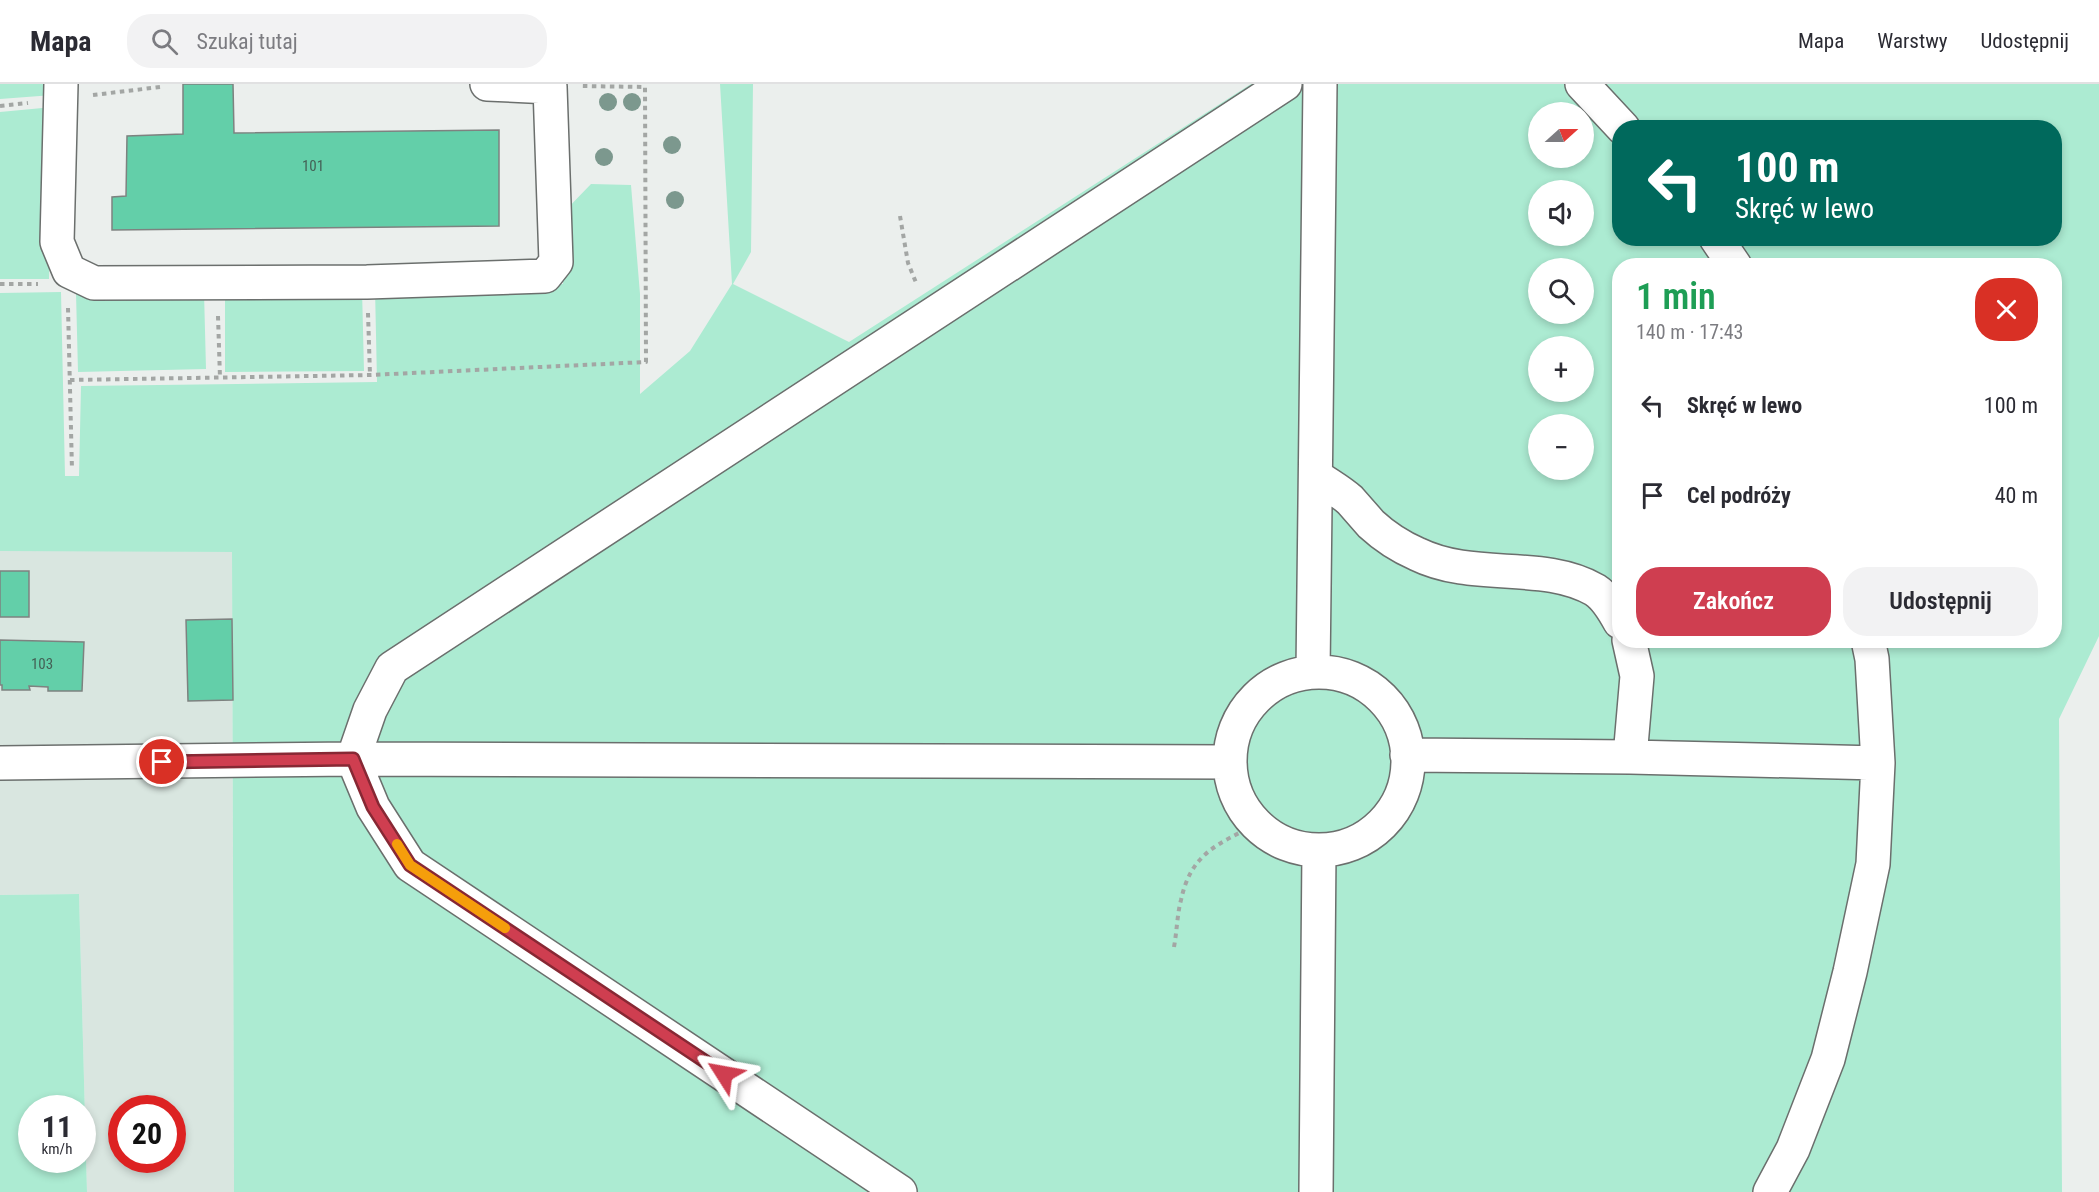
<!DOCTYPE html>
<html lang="pl">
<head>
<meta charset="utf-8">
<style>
	:root { --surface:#fff; --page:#f2f2f3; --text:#2b2b33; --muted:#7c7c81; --line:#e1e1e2; --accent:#cf3e50 }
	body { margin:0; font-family:"Roboto Condensed",sans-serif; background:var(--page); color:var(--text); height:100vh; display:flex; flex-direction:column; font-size:22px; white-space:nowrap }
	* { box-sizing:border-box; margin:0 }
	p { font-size:20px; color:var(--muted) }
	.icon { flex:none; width:33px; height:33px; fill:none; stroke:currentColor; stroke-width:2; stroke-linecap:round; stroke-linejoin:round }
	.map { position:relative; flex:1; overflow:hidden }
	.sheet { position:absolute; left:1612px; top:174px; width:450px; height:390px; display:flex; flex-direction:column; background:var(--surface); border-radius:24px; box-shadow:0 3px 9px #0003 }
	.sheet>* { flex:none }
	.guide { position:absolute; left:1612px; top:36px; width:450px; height:126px; border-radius:24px; box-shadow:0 3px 9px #0003; background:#00695c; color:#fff; overflow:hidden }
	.needle { width:39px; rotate:69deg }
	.buttons { position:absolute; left:1528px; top:18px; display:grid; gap:12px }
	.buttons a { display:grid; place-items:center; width:66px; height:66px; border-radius:50%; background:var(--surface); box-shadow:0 3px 9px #0003; font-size:30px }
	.speed { position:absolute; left:18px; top:1011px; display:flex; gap:12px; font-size:30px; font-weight:700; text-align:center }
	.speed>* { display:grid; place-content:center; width:78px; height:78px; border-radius:50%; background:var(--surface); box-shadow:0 3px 9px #0003; line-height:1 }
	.speed small { font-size:15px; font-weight:400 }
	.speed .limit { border:9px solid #d22; background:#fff; color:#111 }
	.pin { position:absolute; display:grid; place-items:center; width:51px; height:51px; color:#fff; margin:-26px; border:3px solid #fff; border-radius:50%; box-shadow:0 2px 6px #0007 }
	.me { position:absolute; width:66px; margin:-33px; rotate:304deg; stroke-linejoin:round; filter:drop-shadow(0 0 4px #0008) }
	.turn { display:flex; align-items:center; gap:21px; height:126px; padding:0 24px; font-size:27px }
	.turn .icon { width:78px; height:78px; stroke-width:2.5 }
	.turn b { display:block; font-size:42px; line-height:51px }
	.round { display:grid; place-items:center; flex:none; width:63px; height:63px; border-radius:24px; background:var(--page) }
	.summary { display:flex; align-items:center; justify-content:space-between; height:102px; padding:0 24px }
	h1 { font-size:36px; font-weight:600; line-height:45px; color:#1e9e55 }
	.action { display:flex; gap:12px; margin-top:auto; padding:12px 24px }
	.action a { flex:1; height:69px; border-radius:24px; background:var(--accent); color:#fff; font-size:24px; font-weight:600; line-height:69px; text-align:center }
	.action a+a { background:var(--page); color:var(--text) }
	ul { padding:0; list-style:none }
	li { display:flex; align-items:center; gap:18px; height:90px; padding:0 24px }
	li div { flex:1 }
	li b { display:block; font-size:22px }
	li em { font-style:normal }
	header { display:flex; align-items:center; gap:36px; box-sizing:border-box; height:84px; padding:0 30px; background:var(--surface); border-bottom:2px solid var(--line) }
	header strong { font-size:28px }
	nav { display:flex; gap:33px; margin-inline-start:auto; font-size:21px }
	.search { width:420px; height:54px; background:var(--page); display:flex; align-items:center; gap:15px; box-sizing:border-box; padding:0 21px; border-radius:24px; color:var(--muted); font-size:22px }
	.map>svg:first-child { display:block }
</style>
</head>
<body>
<header>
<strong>Mapa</strong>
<div class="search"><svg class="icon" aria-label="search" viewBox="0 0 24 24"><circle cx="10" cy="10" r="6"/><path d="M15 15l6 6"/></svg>Szukaj tutaj</div>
<nav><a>Mapa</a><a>Warstwy</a><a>Udostępnij</a></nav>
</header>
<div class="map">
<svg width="2099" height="1108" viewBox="0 0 2099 1108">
	<rect width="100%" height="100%" fill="#ebefed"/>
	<path fill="#d9e6e0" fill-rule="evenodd" d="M 94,466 L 232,468 L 234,1108 L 87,1108 L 79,810 L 0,811 L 0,467 ZM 122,1024 L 172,1024 L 172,1076 L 122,1076 Z"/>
	<path fill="#acebd2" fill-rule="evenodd" d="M 0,0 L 53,0 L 53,11 L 0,15 Z
		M 720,0 L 753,0 L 751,168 L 733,200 L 849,258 L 1251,0 L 2099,0 L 2099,552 L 2059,635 L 2062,1108 L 234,1108 L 232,468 L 0,467 L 0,209 L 61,208 L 65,392 L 79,392 L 81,302 L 377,298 L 375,204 L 563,200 L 562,130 L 591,100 L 631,101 L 640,210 L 640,310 L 690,267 L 732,200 ZM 1539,28 L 1584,28 L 1584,74 L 1539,74 ZM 1620,44 L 2055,44 L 2055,154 L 1620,154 ZM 1539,106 L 1584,106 L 1584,152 L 1539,152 ZM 1620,182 L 2055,182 L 2055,556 L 1620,556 ZM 1539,184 L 1584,184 L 1584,230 L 1539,230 ZM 1539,262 L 1584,262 L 1584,308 L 1539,308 ZM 1539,340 L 1584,340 L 1584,386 L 1539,386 Z
		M 53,23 L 49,195 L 0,195 L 0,28 Z
		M 362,205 L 364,287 L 225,288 L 225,209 Z
		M 204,208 L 206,285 L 78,288 L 76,209 Z
		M 79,810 L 87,1108 L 0,1108 L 0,811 ZM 82,1024 L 82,1076 L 32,1076 L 32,1024 Z"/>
	<path fill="#63cfa9" stroke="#7e8280" stroke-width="1.5" d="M 183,0 L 233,0 L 234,49 L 499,46 L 499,142 L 112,146 L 112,113 L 126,112 L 127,52 L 183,50 Z
		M 0,487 L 29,487 L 29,533 L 0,533 Z
		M 232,535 L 233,616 L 188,617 L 186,536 Z
		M 0,556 L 84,558 L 82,607 L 48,607 L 48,603 L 29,602 L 30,606 L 2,606 L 2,601 L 0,601 Z"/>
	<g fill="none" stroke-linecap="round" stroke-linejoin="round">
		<defs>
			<path id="minor" d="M 61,0 L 57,158 L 69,187 L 94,199 L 367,198 L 545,192 L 556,178 L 550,3 L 487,0
				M 1582,0 L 1623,44
				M 1716,154 L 1735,182
				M 1316,392 C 1327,400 1340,407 1350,416 C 1357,424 1364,432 1371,440 C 1384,452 1401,463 1417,470 C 1474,498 1543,476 1595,506 C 1606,513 1614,527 1620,538
				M 1629,556 L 1637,592 L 1630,673
				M 1313,588 L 1320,0
				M1230 677a89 89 0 1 1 178 0a89 89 0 1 1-178 0Z
				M 1407,671 L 1630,673 L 1878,679
				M 0,679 L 353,675 L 1230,678
				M 900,1108 L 410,781 L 373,723 L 353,675 L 370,626 L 392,584 L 1285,0
				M 1316,1108 L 1319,766
				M 1770,1108 L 1793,1065 L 1828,975 L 1850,888 L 1873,780 L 1878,679 L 1872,575 L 1868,556"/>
		</defs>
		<use href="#minor" stroke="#6b6f6d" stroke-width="36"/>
		<path stroke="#a3a6a4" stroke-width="4" stroke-dasharray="4.5 4.5" stroke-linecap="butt" d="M 93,11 L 160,3
			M 0,22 L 28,19
			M 900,132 L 908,179 L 917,201
			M 0,200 L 38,200
			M 68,224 L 72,386
			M 368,229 L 370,291
			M 218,232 L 220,294
			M 70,296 L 370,291 L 646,278 L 645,3 L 581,2
			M 1174,863 C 1177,847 1177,831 1181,816 C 1191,769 1218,760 1257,740"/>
		<use href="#minor" stroke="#fff" stroke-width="33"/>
	</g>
	<g fill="#7c988e">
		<circle cx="608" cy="18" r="9"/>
		<circle cx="632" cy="18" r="9"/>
		<circle cx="672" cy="61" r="9"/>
		<circle cx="604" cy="73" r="9"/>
		<circle cx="675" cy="116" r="9"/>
	</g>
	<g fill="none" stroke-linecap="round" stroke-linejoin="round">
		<defs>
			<path id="route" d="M 162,678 L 353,675 L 373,723 L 410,781 L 724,990"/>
		</defs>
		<use href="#route" stroke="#872834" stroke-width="15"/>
		<use href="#route" stroke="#cf3e50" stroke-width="10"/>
		<path stroke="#f59e0b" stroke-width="10" d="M 397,760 L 410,781 L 505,844"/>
	</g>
	<g text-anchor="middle" stroke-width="4.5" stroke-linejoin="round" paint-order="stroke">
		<g font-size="15" fill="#446156">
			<text x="313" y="87">101</text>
			<text x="42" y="585">103</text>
		</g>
	</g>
</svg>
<div class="buttons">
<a><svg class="needle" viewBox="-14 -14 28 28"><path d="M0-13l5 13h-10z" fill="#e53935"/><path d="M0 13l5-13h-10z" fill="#7c7c81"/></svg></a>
<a><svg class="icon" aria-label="sound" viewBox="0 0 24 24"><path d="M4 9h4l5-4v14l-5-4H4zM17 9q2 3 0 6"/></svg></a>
<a><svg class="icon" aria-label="search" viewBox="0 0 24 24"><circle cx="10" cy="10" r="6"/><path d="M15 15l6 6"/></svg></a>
<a>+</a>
<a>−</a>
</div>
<div class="speed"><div>11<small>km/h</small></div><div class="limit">20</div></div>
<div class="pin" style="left:162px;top:678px;background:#d93025"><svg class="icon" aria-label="arrive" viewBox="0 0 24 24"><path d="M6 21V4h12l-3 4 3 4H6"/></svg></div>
<svg class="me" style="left:724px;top:990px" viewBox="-20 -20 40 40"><path d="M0-17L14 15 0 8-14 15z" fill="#cf3e50" stroke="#fff" stroke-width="4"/></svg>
<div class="guide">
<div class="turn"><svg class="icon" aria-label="left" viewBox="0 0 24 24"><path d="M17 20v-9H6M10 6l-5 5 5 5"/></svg><div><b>100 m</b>Skręć w lewo</div></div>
</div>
<section class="sheet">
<div class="summary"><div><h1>1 min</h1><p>140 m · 17:43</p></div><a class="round" style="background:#d93025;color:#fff"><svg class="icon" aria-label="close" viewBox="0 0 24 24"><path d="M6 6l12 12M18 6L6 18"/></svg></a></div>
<ul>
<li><svg class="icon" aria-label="left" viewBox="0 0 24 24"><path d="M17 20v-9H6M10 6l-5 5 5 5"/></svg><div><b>Skręć w lewo</b></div><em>100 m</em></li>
<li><svg class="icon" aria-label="arrive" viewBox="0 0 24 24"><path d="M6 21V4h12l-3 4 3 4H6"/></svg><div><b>Cel podróży</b></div><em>40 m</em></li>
</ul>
<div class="action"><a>Zakończ</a><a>Udostępnij</a></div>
</section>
</div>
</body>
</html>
